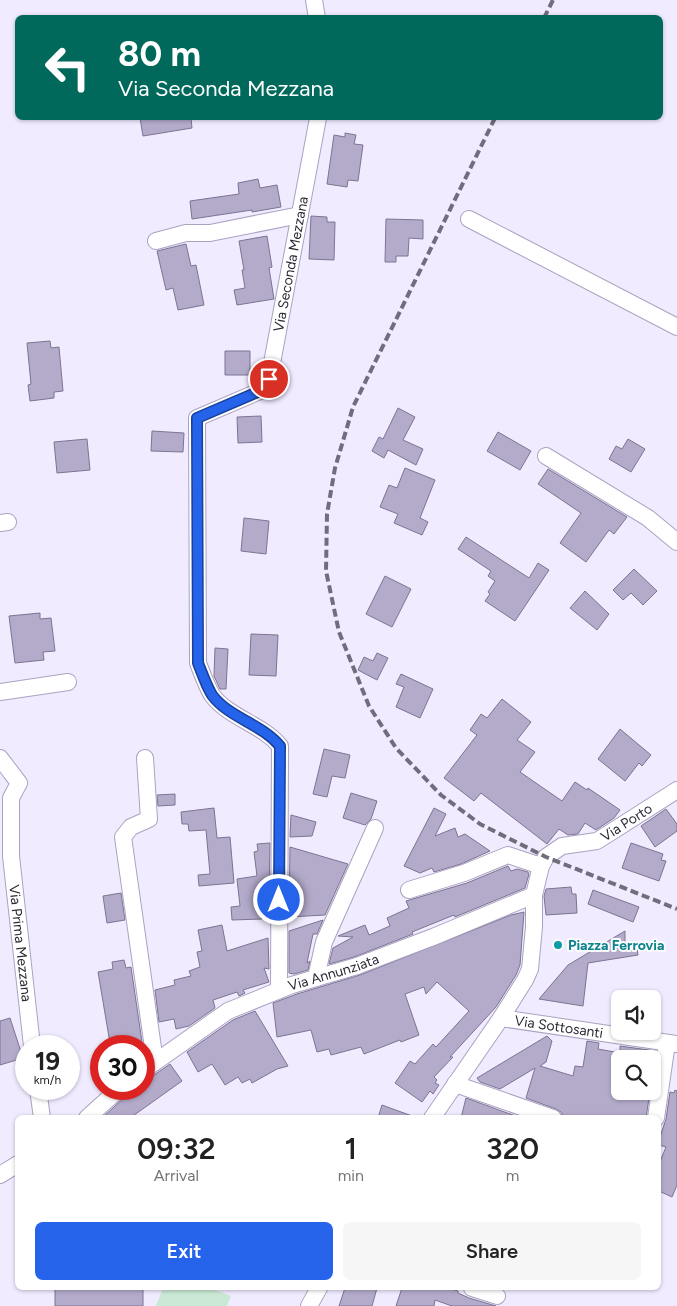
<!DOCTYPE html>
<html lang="en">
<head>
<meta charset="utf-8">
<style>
	:root { --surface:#fff; --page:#f6f6f6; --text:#222; --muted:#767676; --accent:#2563eb }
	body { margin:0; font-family:Figtree,sans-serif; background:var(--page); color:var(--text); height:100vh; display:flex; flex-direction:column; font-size:19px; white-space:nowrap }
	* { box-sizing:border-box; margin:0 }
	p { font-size:16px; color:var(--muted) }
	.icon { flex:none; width:28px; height:28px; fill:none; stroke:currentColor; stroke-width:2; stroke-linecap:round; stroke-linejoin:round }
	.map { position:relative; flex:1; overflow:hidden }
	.sheet { position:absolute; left:15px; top:1115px; width:646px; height:175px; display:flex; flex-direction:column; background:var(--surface); border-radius:8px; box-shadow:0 1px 4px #0004 }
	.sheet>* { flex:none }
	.banner { position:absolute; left:15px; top:15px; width:648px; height:105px; border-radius:8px; box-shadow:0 1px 4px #0004; background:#00695c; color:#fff; overflow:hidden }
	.tools { position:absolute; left:611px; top:990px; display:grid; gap:10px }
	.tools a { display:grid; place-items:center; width:50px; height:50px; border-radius:8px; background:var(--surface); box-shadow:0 1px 4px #0004; font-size:25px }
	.speed { position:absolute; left:15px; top:1035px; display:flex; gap:10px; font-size:25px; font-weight:700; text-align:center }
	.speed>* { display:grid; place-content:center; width:65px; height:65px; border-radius:50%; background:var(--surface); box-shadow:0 1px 4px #0004; line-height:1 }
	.speed small { font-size:12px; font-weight:400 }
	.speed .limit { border:8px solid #d22; background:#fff; color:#111 }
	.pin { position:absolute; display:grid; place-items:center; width:42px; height:42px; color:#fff; margin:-21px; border:2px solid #fff; border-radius:50%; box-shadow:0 1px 5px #0007 }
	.me { position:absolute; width:55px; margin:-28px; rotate:0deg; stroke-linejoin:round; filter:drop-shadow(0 0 4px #0008) }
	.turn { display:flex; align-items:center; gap:18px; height:105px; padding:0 20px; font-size:22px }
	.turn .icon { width:65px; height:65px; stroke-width:2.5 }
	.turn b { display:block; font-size:35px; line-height:42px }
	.eta { display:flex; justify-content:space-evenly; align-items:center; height:85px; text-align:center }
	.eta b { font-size:30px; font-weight:600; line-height:35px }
	.primary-button { display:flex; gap:10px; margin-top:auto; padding:10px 20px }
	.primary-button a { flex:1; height:58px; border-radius:8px; background:var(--accent); color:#fff; font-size:20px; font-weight:600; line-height:58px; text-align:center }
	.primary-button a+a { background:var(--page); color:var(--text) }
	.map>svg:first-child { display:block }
</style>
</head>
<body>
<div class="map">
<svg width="677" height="1306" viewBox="0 0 677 1306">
	<rect width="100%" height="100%" fill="#f0ebff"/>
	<path fill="#cae9d5" d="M 163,1288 L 210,1288 L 231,1296 L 227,1306 L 156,1306 Z"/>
	<path fill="#b4abcb" stroke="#7c7492" d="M 140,118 L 191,118 L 192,128 L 143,136 Z
		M 345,133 L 356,135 L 354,144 L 363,145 L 358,181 L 348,180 L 347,187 L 327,184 L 334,135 L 345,137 Z
		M 258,179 L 260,188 L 277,185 L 281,207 L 252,212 L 252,210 L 192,219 L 190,201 L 239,194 L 238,183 Z
		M 311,216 L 327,217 L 327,222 L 335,222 L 334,260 L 309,259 Z
		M 386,219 L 423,220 L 423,239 L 409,238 L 408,256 L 396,256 L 396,262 L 385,262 Z
		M 267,236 L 272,267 L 269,268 L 274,299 L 237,305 L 234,290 L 245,288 L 242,270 L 244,270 L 239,241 Z
		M 186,244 L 191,266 L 196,265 L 204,305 L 178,310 L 173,288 L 166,290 L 157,251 Z
		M 50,341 L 51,348 L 59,347 L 63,391 L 54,392 L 54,398 L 30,401 L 28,385 L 31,384 L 27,343 Z
		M 225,351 L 250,351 L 250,375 L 225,375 Z
		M 398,408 L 415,417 L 403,440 L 423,449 L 416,465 L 388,450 L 384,458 L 372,451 L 379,437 L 383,439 Z
		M 261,416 L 262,442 L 238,443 L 237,417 Z
		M 152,431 L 184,433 L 183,452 L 151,451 Z
		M 498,432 L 531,451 L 520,470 L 487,451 Z
		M 87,439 L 90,470 L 57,473 L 54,442 Z
		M 628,439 L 645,449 L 631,472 L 609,459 L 616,446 L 622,449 Z
		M 405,468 L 435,480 L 420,518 L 428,522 L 422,535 L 394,523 L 398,514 L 380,507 L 389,485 L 397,488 Z
		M 548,469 L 627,517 L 614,534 L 609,530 L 586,562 L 560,543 L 581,513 L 538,484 Z
		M 244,518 L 269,521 L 266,554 L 241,551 Z
		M 466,537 L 529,578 L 538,563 L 549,570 L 515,621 L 485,601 L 490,594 L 488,592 L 495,581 L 488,576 L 491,571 L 458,549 Z
		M 634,569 L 657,591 L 643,605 L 631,593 L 623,600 L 613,590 Z
		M 385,576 L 411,589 L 392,627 L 366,614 Z
		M 585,591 L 609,614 L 597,630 L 570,608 Z
		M 40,613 L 40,619 L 51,618 L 55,651 L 43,652 L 44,660 L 15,663 L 9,616 Z
		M 251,634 L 278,635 L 276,676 L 249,675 Z
		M 215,648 L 228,649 L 226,689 L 220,689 L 214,676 Z
		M 377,653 L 388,658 L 377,680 L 358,670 L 364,657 L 373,661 Z
		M 401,674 L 433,689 L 420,718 L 396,707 L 404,687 L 396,684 Z
		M 502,699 L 531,722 L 517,740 L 535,752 L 520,772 L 562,801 L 575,782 L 587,790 L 588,788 L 620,810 L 614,818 L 596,830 L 585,823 L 578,834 L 568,835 L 559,829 L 547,844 L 481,793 L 474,801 L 444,778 L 477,735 L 470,730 L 481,714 L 487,718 Z
		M 620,729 L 651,755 L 642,766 L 639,763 L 625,781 L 598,759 Z
		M 324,749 L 350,755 L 345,778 L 332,776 L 327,797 L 313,794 Z
		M 351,793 L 377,801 L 371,819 L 365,825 L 343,818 Z
		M 175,794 L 175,805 L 158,806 L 157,795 Z
		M 214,808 L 217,838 L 230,837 L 234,883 L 199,886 L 198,875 L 210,874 L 206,830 L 189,831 L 188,824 L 182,824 L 181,812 Z
		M 434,808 L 446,814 L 435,836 L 455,828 L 458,837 L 465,834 L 490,851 L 461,864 L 434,872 L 432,868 L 420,873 L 404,866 Z
		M 666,809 L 677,824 L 677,831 L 655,847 L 641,826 Z
		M 291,815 L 316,822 L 312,836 L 290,837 Z
		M 270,843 L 269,891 L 260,892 L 262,919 L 232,920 L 231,907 L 240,906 L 237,879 L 257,876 L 254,852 L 258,851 L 257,844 Z
		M 631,843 L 663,854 L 661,860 L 666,861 L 659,881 L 622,868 Z
		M 290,847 L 348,864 L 325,915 L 289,917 Z
		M 508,866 L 511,871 L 517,869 L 528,872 L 529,874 L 525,888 L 455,917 L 454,915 L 412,932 L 413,934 L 354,957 L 329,964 L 333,948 L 353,937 L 338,936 L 365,925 L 369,935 L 390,926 L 387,918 L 409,908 L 406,901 L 467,883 Z
		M 571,887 L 572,894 L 576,894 L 577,913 L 546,915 L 544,896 L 546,889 Z
		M 593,890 L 639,907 L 633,922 L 588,904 Z
		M 121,893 L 125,920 L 107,923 L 103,896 Z
		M 524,912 L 520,965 L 516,975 L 496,1007 L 450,1057 L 453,1057 L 434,1077 L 437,1080 L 435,1083 L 439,1085 L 433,1094 L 430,1091 L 422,1102 L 395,1083 L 410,1061 L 415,1064 L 433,1044 L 436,1047 L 469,1011 L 437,982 L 426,994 L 424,987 L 405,994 L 419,1035 L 401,1042 L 400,1040 L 364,1054 L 361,1047 L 331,1055 L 329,1049 L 317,1052 L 311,1030 L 277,1037 L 273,1003 L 297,994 L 360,975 L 511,915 Z
		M 323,920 L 317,934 L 313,934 L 307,963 L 310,961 L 308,970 L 294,974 L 289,973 L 289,931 Z
		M 222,925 L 227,951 L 268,938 L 269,969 L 264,968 L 269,982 L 243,990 L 245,993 L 239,996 L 237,992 L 213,1000 L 215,1008 L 189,1026 L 176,1029 L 174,1019 L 159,1022 L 155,990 L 175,985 L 174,980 L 191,976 L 189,971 L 200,967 L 197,952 L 202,951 L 198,930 Z
		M 625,931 L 625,943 L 636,942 L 638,955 L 588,963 L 583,1006 L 539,999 L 568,965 Z
		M 124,960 L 126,968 L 131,967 L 142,1042 L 133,1043 L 132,1040 L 110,1043 L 98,972 L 113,969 L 112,962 Z
		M 255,1011 L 288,1066 L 277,1069 L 252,1083 L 250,1079 L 242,1083 L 238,1077 L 225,1085 L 212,1064 L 198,1072 L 187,1052 L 233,1020 Z
		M 10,1018 L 23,1058 L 0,1065 L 0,1021 Z
		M 547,1036 L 552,1041 L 546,1062 L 540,1066 L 573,1076 L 575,1066 L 583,1067 L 587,1041 L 599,1043 L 598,1049 L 620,1053 L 620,1046 L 656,1051 L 655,1059 L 620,1059 L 620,1091 L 650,1091 L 646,1118 L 563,1116 L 561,1112 L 556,1109 L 526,1098 L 535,1068 L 500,1089 L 480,1082 L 477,1078 Z
		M 170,1064 L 182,1081 L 130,1118 L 102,1118 L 126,1096 L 129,1090 L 144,1089 L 144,1080 L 150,1078 Z
		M 675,1090 L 677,1091 L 677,1185 L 672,1197 L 659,1191 L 659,1164 L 666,1147 L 659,1145 L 659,1140 L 666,1119 L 670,1092 L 674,1093 Z
		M 466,1098 L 521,1118 L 461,1118 Z
		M 382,1105 L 412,1116 L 412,1118 L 378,1118 Z
		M 55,1288 L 143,1288 L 143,1306 L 55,1306 Z
		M 345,1288 L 377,1288 L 372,1306 L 339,1306 Z
		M 402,1288 L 448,1288 L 458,1291 L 458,1293 L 469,1298 L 496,1306 L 452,1306 L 435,1300 L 434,1306 L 396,1306 Z"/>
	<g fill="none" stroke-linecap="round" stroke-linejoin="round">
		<defs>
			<g id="minor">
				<path d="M 314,0 L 317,18"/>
				<path d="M 469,219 L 677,327"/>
				<path d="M 156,241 L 186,233 L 210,233 L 300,215"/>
				<path d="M 546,456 L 648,518 L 677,542"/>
				<path d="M 0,523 L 8,522"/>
				<path d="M 0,692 L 68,682"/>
				<path id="s1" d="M 0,758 L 19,783 L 11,798 L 11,856 L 32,1046"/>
				<path d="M 145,758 L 149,819 L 131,827 L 123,837 L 155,1062"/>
				<path d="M 409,890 L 464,873 L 508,855 L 541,866"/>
				<path d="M 316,978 L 324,942 L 375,828"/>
				<path id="s2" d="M 279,990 L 280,746 C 262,724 229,718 212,695 C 206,685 202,673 198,663 L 197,418 L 260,391 L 269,379 L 318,118"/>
				<path id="s3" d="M 501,1018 L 525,980 L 530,969 L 534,927 L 534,895 L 541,866 L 546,857 L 562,846 L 597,841 L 677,790"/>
				<path id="s4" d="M 144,1070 L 228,1011 L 292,985 L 357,966 L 433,937 L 534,895"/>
				<path d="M 455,1084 L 553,1118"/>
				<path d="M 38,1089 L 42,1118"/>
				<path d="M 87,1118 L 119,1089"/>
				<path id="s5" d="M 432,1118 L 501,1018 L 677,1044"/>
				<path d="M 656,1118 L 667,1043"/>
				<path d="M 0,1175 L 18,1164"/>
				<path d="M 472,1288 L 497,1296"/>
				<path d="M 309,1306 L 319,1288"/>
			</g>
		</defs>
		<use href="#minor" stroke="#aba2c1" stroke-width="18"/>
		<use href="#minor" stroke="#fff" stroke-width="16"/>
		<path stroke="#716d7c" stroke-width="4" stroke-dasharray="8 4" stroke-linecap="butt" d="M 544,18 L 553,0
			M 495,118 L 353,407 L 335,468 L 327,514 L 326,571 L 339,632 L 369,706 L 396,748 L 441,795 L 480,824 L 546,857 L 677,909"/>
	</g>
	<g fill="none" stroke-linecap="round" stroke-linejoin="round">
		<defs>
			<path id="route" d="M 269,379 L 260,391 L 197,418 L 198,663 C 202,673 206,685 212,695 C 229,718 262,724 280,746 L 279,900"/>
		</defs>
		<use href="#route" stroke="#184099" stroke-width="12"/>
		<use href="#route" stroke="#2563eb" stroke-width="9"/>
	</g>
	<circle fill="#0f9aa8" stroke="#fbfbfb" stroke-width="2" cx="558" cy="945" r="5"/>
	<g text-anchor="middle" stroke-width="4" stroke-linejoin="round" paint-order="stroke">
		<g font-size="14" fill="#2b2834" stroke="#fbfbfb">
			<text dy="5" stroke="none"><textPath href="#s2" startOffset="810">Via Seconda Mezzana</textPath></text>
			<text dy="5" stroke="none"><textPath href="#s3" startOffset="261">Via Porto</textPath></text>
			<text dy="5" stroke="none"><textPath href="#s1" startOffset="194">Via Prima Mezzana</textPath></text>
			<text dy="5" stroke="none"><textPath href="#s4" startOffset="215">Via Annunziata</textPath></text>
			<text dy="5" stroke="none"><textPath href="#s5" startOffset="180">Via Sottosanti</textPath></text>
		</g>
		<g font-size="14" font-weight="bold" fill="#0d838f" stroke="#fbfbfb" text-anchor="start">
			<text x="568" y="950">Piazza Ferrovia</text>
		</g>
	</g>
</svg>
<div class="tools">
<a><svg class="icon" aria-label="sound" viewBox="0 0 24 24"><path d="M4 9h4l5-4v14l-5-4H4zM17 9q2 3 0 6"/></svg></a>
<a><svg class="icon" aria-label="search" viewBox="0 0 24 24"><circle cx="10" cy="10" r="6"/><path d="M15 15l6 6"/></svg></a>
</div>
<div class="speed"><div>19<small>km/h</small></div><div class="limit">30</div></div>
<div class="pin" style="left:269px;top:379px;background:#d93025"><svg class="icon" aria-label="arrive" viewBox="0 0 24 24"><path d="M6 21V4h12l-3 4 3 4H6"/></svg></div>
<svg class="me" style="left:279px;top:900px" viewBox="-20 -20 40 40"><circle r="17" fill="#2563eb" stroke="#fff" stroke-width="3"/><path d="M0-11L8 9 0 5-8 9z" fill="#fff"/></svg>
<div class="banner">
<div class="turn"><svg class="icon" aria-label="left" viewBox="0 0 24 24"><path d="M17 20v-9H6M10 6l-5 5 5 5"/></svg><div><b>80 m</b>Via Seconda Mezzana</div></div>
</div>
<section class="sheet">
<div class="eta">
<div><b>09:32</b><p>Arrival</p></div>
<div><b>1</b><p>min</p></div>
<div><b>320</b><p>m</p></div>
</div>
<div class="primary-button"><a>Exit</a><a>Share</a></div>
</section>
</div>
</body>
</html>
